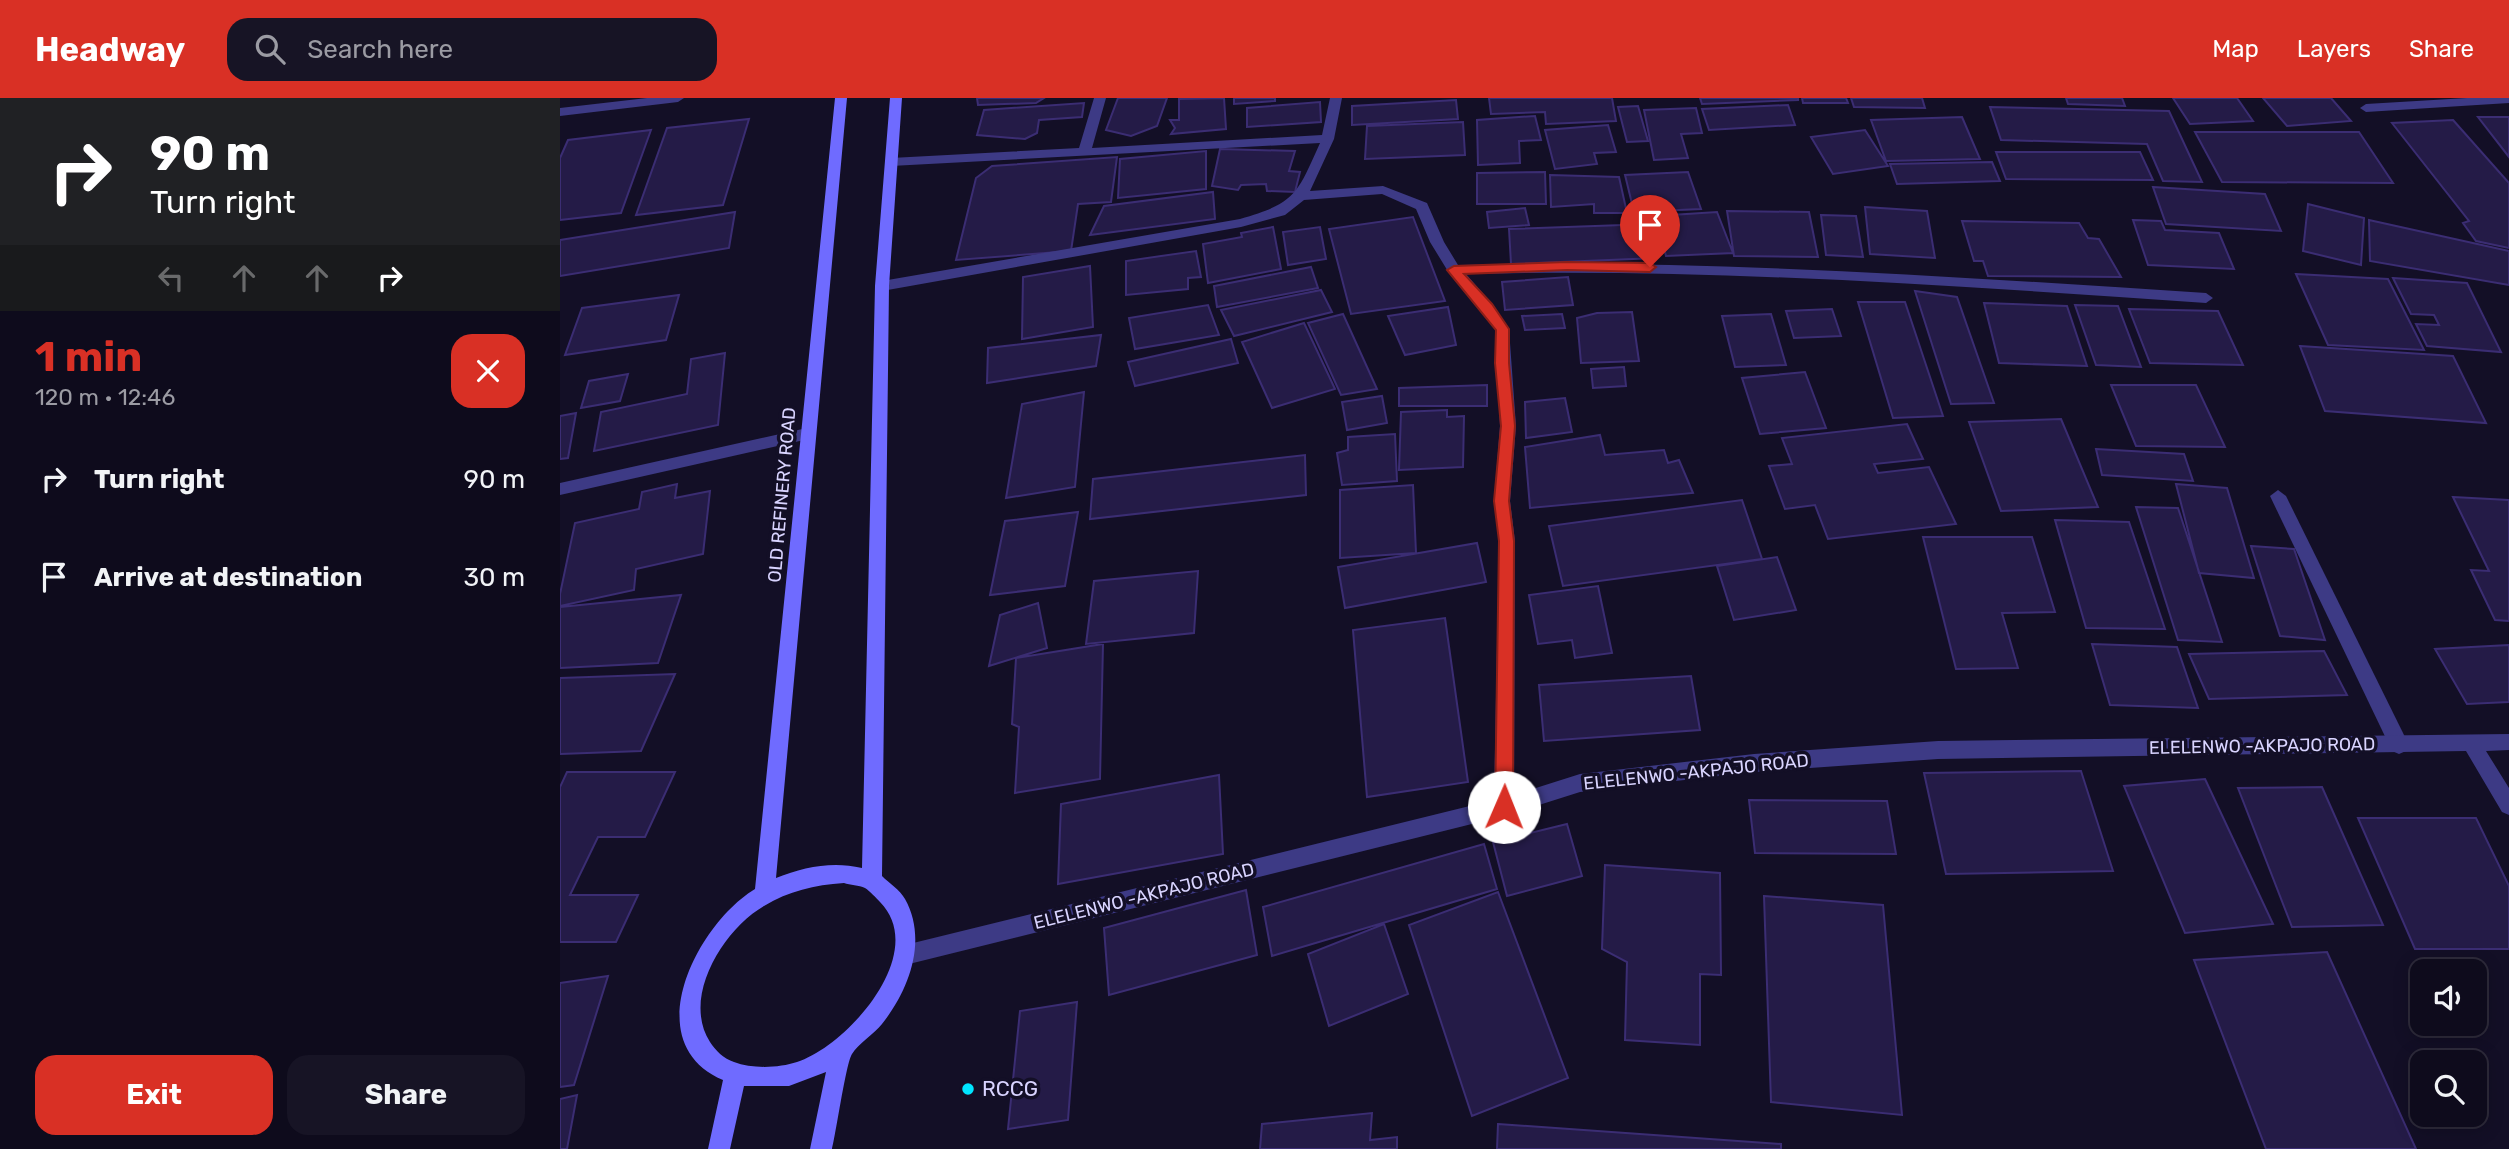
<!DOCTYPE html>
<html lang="en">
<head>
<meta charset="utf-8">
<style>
	:root { --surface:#0e0b1c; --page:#171425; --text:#f1f3f6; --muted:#9b9ba3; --line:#2e2b3b; --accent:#d93025 }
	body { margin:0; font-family:Rubik,sans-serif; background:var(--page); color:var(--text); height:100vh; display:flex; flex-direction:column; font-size:26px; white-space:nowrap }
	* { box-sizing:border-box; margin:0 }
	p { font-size:23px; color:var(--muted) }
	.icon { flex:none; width:38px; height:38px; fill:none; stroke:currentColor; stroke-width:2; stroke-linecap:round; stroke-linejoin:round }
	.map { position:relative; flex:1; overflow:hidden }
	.sheet { display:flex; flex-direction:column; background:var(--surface); width:560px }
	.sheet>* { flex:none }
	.hud { background:#202124; color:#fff; overflow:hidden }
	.tools { position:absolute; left:1850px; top:861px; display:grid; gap:14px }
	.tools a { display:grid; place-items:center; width:77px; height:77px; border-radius:14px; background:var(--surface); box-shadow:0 4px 18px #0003,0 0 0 2px var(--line); font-size:35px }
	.pin { position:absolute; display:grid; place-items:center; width:60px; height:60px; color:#fff; margin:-72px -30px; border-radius:50% 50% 50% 0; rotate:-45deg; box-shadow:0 0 7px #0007 }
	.pin .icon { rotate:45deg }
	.me { position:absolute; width:77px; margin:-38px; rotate:1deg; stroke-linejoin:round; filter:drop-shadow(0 0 5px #0008) }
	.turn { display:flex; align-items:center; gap:24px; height:147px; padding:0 35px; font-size:32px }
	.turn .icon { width:91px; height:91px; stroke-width:2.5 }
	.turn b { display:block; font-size:49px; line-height:60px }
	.lanes { display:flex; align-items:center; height:66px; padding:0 35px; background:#0003; justify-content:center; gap:35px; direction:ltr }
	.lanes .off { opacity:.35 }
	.round { display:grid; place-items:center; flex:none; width:74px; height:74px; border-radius:21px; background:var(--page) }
	.headline { display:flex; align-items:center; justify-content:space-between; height:119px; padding:0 35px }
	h1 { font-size:42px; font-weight:700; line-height:52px; color:var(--accent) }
	.cta { display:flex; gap:14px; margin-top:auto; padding:14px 35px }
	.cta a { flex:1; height:80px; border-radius:21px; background:var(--accent); color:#fff; font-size:28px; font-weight:700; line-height:80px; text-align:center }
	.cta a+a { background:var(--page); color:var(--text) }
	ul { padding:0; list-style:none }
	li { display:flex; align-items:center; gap:21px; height:98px; padding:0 35px }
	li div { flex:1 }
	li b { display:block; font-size:26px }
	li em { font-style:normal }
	header { display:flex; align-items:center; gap:42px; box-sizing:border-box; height:98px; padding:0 35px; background:var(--accent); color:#fff }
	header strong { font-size:33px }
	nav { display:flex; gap:38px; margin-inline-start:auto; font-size:24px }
	.search { width:490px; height:63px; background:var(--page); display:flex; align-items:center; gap:18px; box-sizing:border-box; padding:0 24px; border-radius:21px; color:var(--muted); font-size:26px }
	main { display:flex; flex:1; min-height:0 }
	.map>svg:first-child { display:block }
</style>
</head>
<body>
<header>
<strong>Headway</strong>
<div class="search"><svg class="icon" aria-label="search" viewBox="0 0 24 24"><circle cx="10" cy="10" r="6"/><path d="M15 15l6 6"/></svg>Search here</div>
<nav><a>Map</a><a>Layers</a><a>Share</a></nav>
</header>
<main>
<section class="sheet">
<div class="hud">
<div class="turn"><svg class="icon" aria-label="right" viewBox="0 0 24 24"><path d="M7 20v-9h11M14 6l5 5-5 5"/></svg><div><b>90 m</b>Turn right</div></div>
<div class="lanes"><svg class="icon off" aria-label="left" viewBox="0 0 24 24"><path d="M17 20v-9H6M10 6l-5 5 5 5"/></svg><svg class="icon off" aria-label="ahead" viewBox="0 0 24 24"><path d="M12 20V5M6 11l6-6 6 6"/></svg><svg class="icon off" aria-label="ahead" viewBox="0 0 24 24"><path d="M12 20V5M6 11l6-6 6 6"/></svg><svg class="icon" aria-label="right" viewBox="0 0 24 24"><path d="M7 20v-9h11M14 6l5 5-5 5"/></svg></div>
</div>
<div class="headline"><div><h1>1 min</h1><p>120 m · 12:46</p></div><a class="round" style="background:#d93025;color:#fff"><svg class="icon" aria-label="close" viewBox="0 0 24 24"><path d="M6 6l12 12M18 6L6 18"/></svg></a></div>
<ul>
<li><svg class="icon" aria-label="right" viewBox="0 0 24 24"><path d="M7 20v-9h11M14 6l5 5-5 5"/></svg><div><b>Turn right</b></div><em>90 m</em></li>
<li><svg class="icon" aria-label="arrive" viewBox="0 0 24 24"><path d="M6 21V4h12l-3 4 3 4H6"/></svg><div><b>Arrive at destination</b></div><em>30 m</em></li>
</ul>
<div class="cta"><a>Exit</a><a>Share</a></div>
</section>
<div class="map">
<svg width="1949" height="1051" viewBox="0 0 1949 1051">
	<rect width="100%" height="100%" fill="#130f26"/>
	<path fill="#241b47" stroke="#3b2d73" stroke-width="2" d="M 417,0 L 484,0 L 476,5 L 418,7 Z
		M 558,0 L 607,0 L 597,28 L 571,38 L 546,32 Z
		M 664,0 L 666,31 L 611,36 L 615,30 L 610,22 L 619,22 L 619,1 Z
		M 674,0 L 715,0 L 715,3 L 674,6 Z
		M 929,0 L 1052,0 L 1056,23 L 986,26 L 985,14 L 931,16 Z
		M 1140,0 L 1238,0 L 1238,2 L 1142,6 Z
		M 1242,0 L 1286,0 L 1288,5 L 1243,5 Z
		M 1291,0 L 1362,0 L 1365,10 L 1294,9 Z
		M 1506,0 L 1562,0 L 1565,8 L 1508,6 Z
		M 1613,0 L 1677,0 L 1693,23 L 1630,26 Z
		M 1703,0 L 1771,0 L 1791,23 L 1727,28 Z
		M 896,2 L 898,21 L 792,27 L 792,8 Z
		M 760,4 L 761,24 L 687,29 L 687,10 Z
		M 524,5 L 522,19 L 479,22 L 477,35 L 465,41 L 417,37 L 424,12 Z
		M 1228,7 L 1235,27 L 1149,32 L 1142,11 Z
		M 1078,8 L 1088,43 L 1067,44 L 1058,9 Z
		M 1430,9 L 1609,13 L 1642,84 L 1603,83 L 1587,46 L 1441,42 Z
		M 1136,10 L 1142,35 L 1121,36 L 1128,60 L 1094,62 L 1084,12 Z
		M 975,18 L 981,42 L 959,43 L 960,65 L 918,67 L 917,22 Z
		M 1402,19 L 1420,61 L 1326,63 L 1311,22 Z
		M 1918,19 L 1949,19 L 1949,59 Z
		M 189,21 L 163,107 L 76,117 L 107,30 Z
		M 1893,22 L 1949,85 L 1949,150 L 1916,143 L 1903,125 L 1909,123 L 1832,25 Z
		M 903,24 L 905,57 L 805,61 L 807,28 Z
		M 1048,27 L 1056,54 L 1034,55 L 1037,66 L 995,71 L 985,32 Z
		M 91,32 L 61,115 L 0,122 L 0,60 L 8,42 Z
		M 1305,32 L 1328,68 L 1273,76 L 1251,39 Z
		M 1635,34 L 1799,34 L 1833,85 L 1662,84 Z
		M 660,51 L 735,53 L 729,73 L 740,74 L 735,94 L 707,93 L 706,86 L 681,87 L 678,92 L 652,88 Z
		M 646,53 L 646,91 L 558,100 L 560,61 Z
		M 1436,54 L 1580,54 L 1593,82 L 1446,81 Z
		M 557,59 L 551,104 L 518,106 L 511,153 L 396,162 L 416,80 L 432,68 Z
		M 1432,64 L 1440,83 L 1337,86 L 1330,66 Z
		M 985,74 L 986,106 L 917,106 L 917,75 Z
		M 1128,74 L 1141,111 L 1074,114 L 1065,77 Z
		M 990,77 L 1059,79 L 1067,115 L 1034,115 L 1034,106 L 991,109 Z
		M 1593,89 L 1705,96 L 1721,133 L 1606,126 Z
		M 653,94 L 655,121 L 530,137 L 544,108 Z
		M 1748,106 L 1804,120 L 1801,167 L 1743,153 Z
		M 1305,109 L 1367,113 L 1375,160 L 1310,156 Z
		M 965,110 L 969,127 L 929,130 L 927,114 Z
		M 1167,113 L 1249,114 L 1258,159 L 1174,158 Z
		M 175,114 L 169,150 L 0,178 L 0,142 Z
		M 1157,114 L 1173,155 L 1106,158 L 1096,118 Z
		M 1261,117 L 1296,118 L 1303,159 L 1266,157 Z
		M 853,119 L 885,203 L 791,216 L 769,131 Z
		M 1573,122 L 1601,123 L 1605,132 L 1659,135 L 1674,171 L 1588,167 Z
		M 1809,122 L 1949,153 L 1949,187 L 1810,163 Z
		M 1402,123 L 1519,125 L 1528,140 L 1539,141 L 1561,179 L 1428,178 L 1423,163 L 1414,163 Z
		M 1091,126 L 1097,160 L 951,166 L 949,131 Z
		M 713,129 L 721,171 L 648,185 L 643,146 L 682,139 L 681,135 Z
		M 760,129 L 766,161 L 728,167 L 723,134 Z
		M 636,153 L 641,179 L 628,180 L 628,191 L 566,197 L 566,163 Z
		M 530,168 L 533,229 L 462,241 L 463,179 Z
		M 751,169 L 758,190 L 657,209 L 654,188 Z
		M 1736,176 L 1828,181 L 1864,252 L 1768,247 Z
		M 1008,179 L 1013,207 L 945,212 L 942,184 Z
		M 1833,180 L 1907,185 L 1941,254 L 1867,248 L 1856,226 L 1879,227 L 1874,217 L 1851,216 Z
		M 761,192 L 772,214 L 674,238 L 661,212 Z
		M 1355,193 L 1397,199 L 1434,305 L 1391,306 Z
		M 119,197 L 106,242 L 5,257 L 22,210 Z
		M 1298,204 L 1345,204 L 1383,318 L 1333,320 Z
		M 1424,205 L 1507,208 L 1527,268 L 1439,265 Z
		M 648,207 L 659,237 L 575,251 L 569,220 Z
		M 1515,207 L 1558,208 L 1581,269 L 1536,267 Z
		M 888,209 L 896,247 L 845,257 L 828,218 Z
		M 1272,211 L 1281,238 L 1234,240 L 1226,213 Z
		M 1569,211 L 1658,213 L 1683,267 L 1590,265 Z
		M 1072,214 L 1079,263 L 1021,265 L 1017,220 L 1037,215 Z
		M 783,216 L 817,291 L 781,297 L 748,225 Z
		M 1002,216 L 1005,230 L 965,232 L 962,218 Z
		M 1211,216 L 1226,267 L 1175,269 L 1162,218 Z
		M 744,225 L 775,291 L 712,310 L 682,244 Z
		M 541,237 L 536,268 L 427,285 L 428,250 Z
		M 671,241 L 678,265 L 575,288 L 568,264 Z
		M 1740,248 L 1893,258 L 1926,325 L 1765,313 Z
		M 165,255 L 158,327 L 34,353 L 41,314 L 127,296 L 131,261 Z
		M 1064,269 L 1066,288 L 1033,290 L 1031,271 Z
		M 1245,274 L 1266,330 L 1200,336 L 1182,280 Z
		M 68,276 L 60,303 L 21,310 L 29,283 Z
		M 927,287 L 927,308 L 839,308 L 839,290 Z
		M 1551,287 L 1636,287 L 1665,349 L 1576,348 Z
		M 524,294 L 515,389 L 446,400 L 462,306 Z
		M 822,298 L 827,325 L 787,332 L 782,304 Z
		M 1005,300 L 1012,334 L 966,340 L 965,304 Z
		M 887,312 L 887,319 L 904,318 L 903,369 L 839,372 L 841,314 Z
		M 16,315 L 8,360 L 0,361 L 0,318 Z
		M 1501,321 L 1538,409 L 1441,413 L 1409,324 Z
		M 1347,326 L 1363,361 L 1314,366 L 1318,375 L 1369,369 L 1396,426 L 1268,441 L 1255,407 L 1225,411 L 1209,368 L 1232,366 L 1222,340 Z
		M 835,336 L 837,383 L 782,387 L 777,355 L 788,352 L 788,339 Z
		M 1040,337 L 1045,357 L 1104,352 L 1108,365 L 1119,362 L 1133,395 L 970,410 L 965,349 Z
		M 1536,351 L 1624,356 L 1633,383 L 1542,377 Z
		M 745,357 L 746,397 L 530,421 L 533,381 Z
		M 117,386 L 115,400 L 150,393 L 143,456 L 76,471 L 74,492 L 0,508 L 0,496 L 15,425 L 79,411 L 82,394 Z
		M 1616,386 L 1667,390 L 1694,480 L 1639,475 Z
		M 853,387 L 856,455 L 780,460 L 780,392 Z
		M 1893,399 L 1949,402 L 1949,523 L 1935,522 L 1911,472 L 1929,473 Z
		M 1182,402 L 1202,461 L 1003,488 L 989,428 Z
		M 1576,409 L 1618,410 L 1662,544 L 1618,542 Z
		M 518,414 L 505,488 L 430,497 L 445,423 Z
		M 1495,422 L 1569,424 L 1605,531 L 1526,530 Z
		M 1363,439 L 1472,439 L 1495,514 L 1442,515 L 1458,570 L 1396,571 Z
		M 917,445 L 926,484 L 785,510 L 778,469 Z
		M 1691,448 L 1734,451 L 1765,542 L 1720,538 Z
		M 1217,459 L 1236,512 L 1174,522 L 1157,468 Z
		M 638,473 L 634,535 L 526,546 L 534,483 Z
		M 1038,488 L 1052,555 L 1015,560 L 1012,542 L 978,546 L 969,497 Z
		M 121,497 L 98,565 L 0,570 L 0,509 Z
		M 478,505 L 487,550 L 429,568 L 440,517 Z
		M 885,520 L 908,684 L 807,699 L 793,532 Z
		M 543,546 L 540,681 L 455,695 L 459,629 L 452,626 L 456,560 Z
		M 1532,546 L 1617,549 L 1638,610 L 1550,607 Z
		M 1949,547 L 1949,604 L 1907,606 L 1875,551 Z
		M 1764,553 L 1787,597 L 1649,601 L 1629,556 Z
		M 115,576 L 81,653 L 0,656 L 0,580 Z
		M 1131,578 L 1140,632 L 984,643 L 979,587 Z
		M 1521,673 L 1553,773 L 1386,776 L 1364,675 Z
		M 7,674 L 115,674 L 85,739 L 38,739 L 10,797 L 78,797 L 56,844 L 0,844 L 0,689 Z
		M 659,677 L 663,756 L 498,786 L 501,706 Z
		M 1645,681 L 1713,826 L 1625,835 L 1564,688 Z
		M 1762,689 L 1823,827 L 1732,829 L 1678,690 Z
		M 1189,702 L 1327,703 L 1336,756 L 1195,755 Z
		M 1798,720 L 1916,720 L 1949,788 L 1949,851 L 1855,851 Z
		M 1007,726 L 1022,778 L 947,798 L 933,744 Z
		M 924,746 L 937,791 L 712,858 L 703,809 Z
		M 1045,767 L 1160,775 L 1161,877 L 1140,876 L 1140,947 L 1065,942 L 1067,864 L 1042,851 Z
		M 686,792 L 697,857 L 549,897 L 544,830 Z
		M 938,794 L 1008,980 L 912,1018 L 849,827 Z
		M 1204,798 L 1323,807 L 1342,1017 L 1211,1004 Z
		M 824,826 L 848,896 L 769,928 L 748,856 Z
		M 1767,854 L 1856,1051 L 1706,1051 L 1634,862 Z
		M 48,878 L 14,987 L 0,989 L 0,885 Z
		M 517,904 L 508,1022 L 448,1031 L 460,913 Z
		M 17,997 L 7,1051 L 0,1051 L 0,1001 Z
		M 812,1015 L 810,1042 L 837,1039 L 837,1051 L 700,1051 L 702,1026 Z
		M 938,1026 L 1221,1046 L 1221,1051 L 937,1051 Z"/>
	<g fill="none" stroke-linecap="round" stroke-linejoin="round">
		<path fill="#3d3a85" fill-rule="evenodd" d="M 1718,392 L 1726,398 L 1846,641 L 1848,647 L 1846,653 L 1839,656 L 1832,653 L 1710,398 Z"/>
		<path fill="#3d3a85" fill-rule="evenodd" d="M 87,0 L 124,0 L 118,4 L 0,18 L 0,10 Z
			M 534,0 L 546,0 L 532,50 L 762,37 L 770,0 L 782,0 L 774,41 L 750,93 L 823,88 L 867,105 L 884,144 L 898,167 C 1148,161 1397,179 1646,195 L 1653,200 L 1646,205 C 1399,188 1153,170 906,176 L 932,206 L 949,231 L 956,328 L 950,403 L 955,443 L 954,697 L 1020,676 L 1194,656 L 1378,643 L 1949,636 L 1949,652 L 1926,653 L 1949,690 L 1949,717 L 1942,714 L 1906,653 L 1378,661 L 1194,674 L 1020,694 L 944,718 L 345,867 L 338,864 L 335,857 L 338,850 L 345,847 L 934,702 L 939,443 L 934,403 L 940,328 L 935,231 L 889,175 L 870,144 L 856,111 L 822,96 L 744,102 L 725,117 L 681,129 L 322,193 L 315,188 L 322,183 L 680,121 C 736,105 737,96 760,45 L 331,68 L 325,64 L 331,60 L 519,50 Z
			M 1907,0 L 1949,0 L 1949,5 L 1806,14 L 1800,10 L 1806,6 Z
			M 247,330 L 253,332 L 255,336 L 253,340 L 0,397 L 0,385 Z"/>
		<path fill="#6f6bff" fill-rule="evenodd" d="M 275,0 L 287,0 L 216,780 C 244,769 272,763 302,770 L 315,188 L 330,0 L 342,0 L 329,188 L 322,778 C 329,785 340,792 345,801 C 368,842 349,892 322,926 C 314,936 298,946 292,956 C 286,965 276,1036 272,1051 L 250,1051 L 266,974 L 229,988 L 184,988 L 170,1051 L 148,1051 L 163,982 C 76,945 137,826 195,791 ZM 284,785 C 290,787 299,787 305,790 C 310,793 316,800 320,804 C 370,855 287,948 237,964 C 219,970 192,971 174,964 C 164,961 155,952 150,944 C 121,899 164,831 204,808 C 229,793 254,787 284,785 Z"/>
	</g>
	<path fill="#d93025" stroke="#8d1f18" stroke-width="2" d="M 1007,164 L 1090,165 L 1096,169 L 1090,174 L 1007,172 L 904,176 L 932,206 L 949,231 L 949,265 L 955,328 L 949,403 L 954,443 L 953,709 L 950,715 L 944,718 L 938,715 L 935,709 L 939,443 L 934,403 L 941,328 L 935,265 L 936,232 L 887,172 L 894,168 Z"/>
	<circle fill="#00e5ff" stroke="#130f26" stroke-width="2.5" cx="408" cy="991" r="7"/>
	<g text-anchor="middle" stroke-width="7" stroke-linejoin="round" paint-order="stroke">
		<g font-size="18" fill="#d9d4ff" stroke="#130f26">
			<text transform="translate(222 397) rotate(-85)" y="6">OLD REFINERY ROAD</text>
			<text transform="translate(1702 648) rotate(-1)" y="6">ELELENWO -AKPAJO ROAD</text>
			<text transform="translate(1136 674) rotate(-6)" y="6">ELELENWO -AKPAJO ROAD</text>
			<text transform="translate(584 798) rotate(-14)" y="6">ELELENWO -AKPAJO ROAD</text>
		</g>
		<g font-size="21" fill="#d9d4ff" stroke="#130f26" text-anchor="start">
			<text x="422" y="998">RCCG</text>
		</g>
	</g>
</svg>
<div class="tools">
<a><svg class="icon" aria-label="sound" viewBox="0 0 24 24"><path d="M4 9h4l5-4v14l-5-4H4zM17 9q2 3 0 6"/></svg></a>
<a><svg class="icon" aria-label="search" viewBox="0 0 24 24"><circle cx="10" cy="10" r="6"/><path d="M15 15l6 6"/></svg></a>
</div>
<div class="pin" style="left:1090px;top:169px;background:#d93025"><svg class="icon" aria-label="arrive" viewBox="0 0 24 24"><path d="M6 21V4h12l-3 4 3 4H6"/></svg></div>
<svg class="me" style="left:944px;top:709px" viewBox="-20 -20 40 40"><circle r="19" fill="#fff"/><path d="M0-13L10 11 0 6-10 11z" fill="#d93025"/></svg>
</div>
</main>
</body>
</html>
